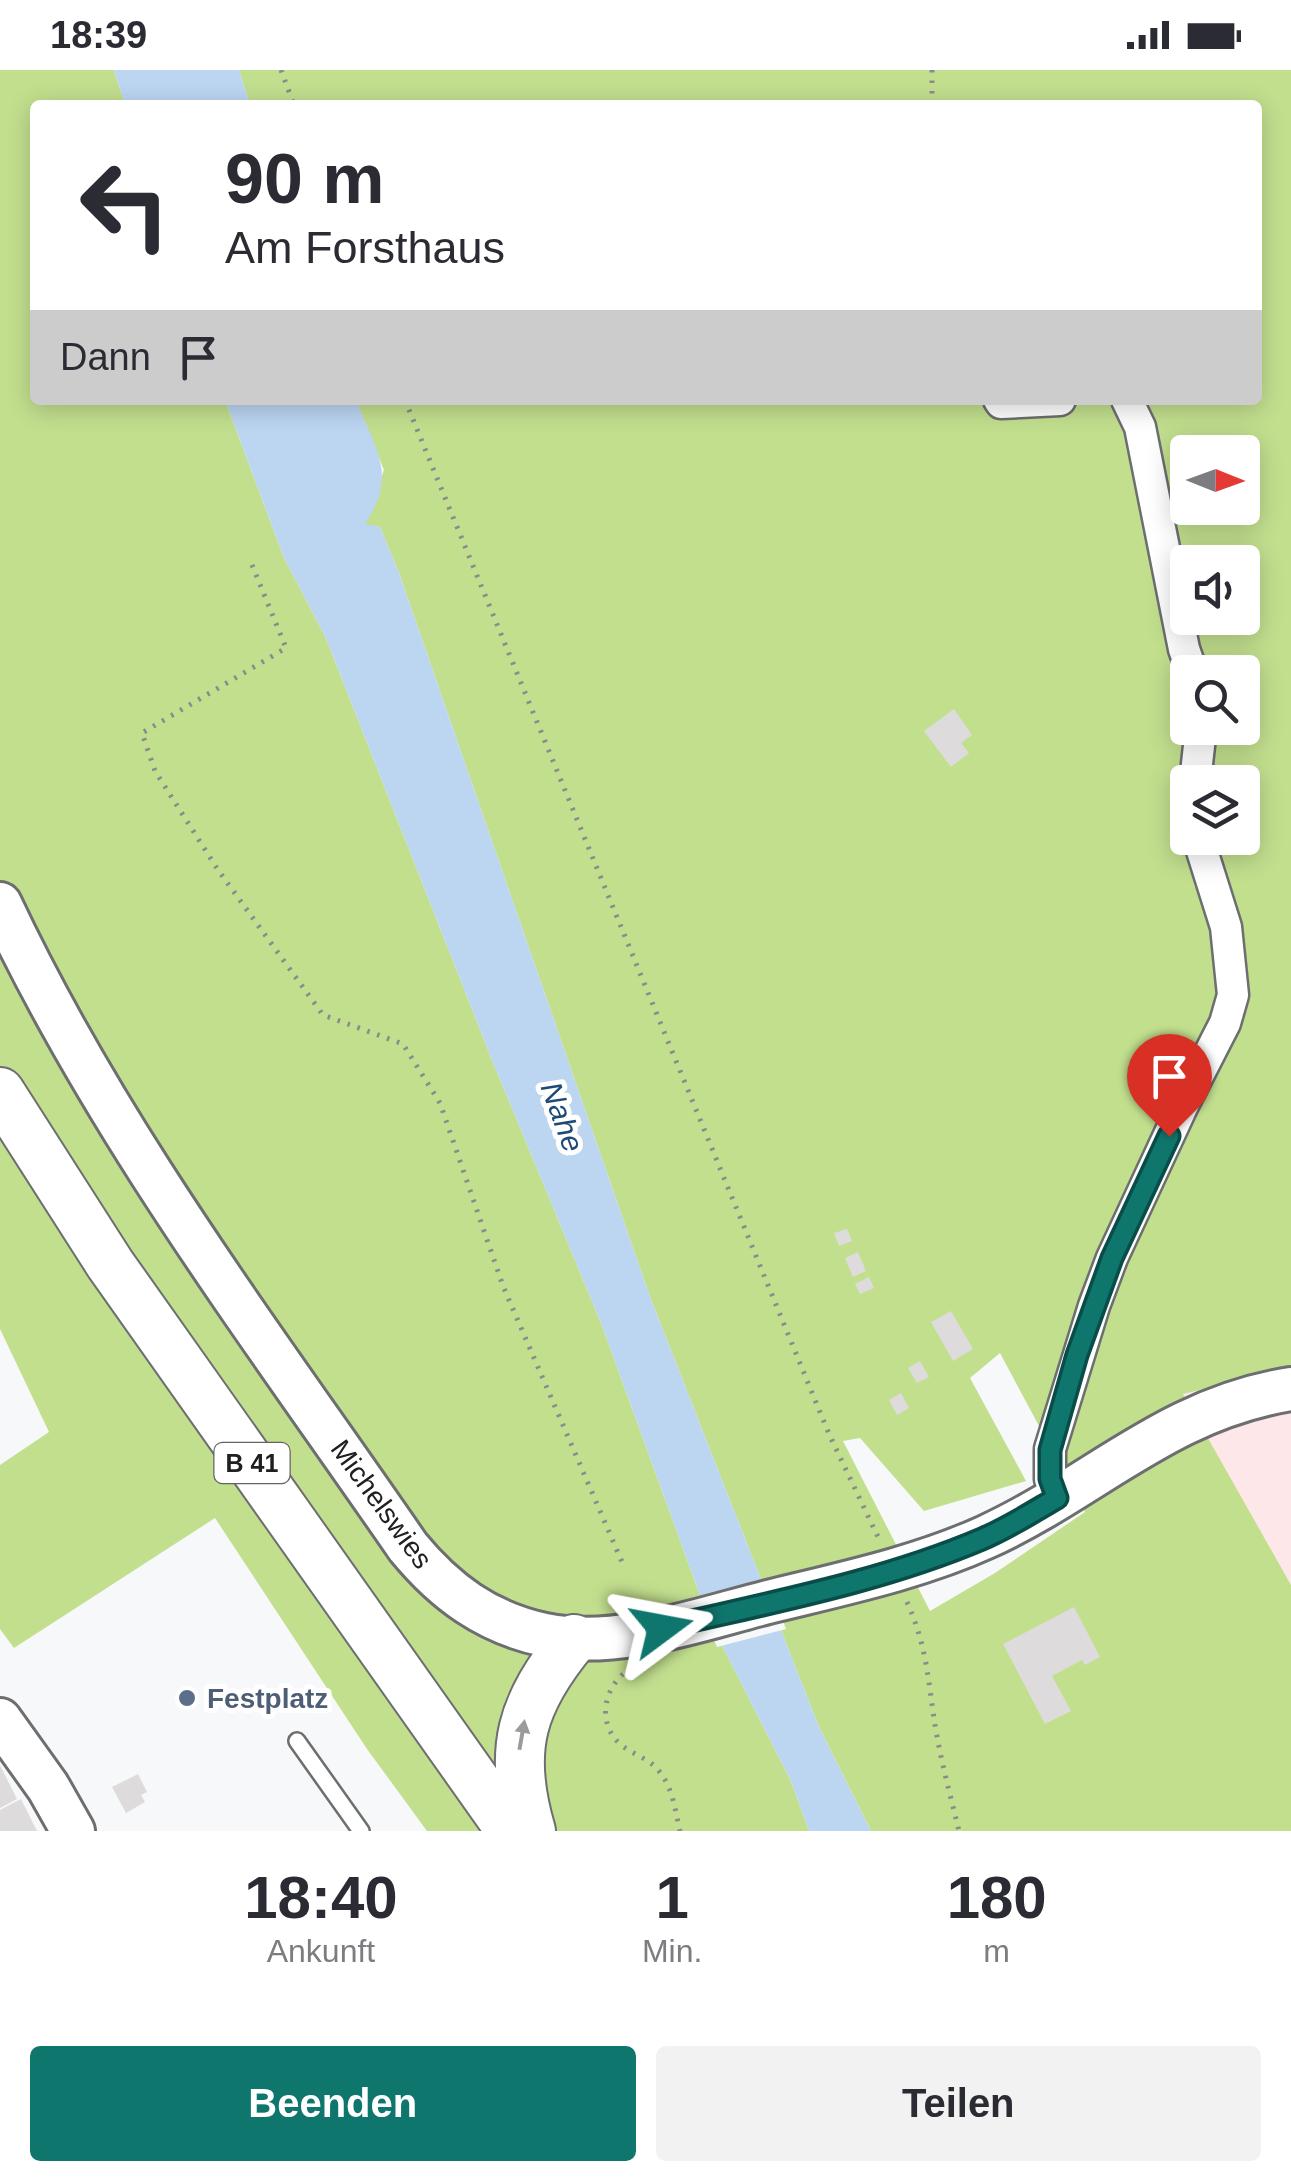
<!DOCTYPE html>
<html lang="de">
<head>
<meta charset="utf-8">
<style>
	:root { --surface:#fff; --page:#f2f2f3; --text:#2b2b33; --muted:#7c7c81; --accent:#0f766e }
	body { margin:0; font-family:Helvetica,sans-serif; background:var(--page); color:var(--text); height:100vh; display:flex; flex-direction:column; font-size:38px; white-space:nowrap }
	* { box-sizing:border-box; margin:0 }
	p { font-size:32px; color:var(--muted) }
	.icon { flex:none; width:55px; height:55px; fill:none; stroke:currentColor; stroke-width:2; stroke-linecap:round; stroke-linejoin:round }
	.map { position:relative; height:1761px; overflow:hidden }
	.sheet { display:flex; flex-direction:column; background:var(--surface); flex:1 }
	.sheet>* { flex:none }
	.banner { position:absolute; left:30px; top:30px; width:1232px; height:305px; border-radius:10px; box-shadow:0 5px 25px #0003; background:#fff; color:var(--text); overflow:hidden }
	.needle { width:65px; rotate:91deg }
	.buttons { position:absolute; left:1170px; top:365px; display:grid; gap:20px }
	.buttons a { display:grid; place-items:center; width:90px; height:90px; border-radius:10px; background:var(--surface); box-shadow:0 5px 25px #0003; font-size:50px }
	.pin { position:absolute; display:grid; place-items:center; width:85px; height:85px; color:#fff; margin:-102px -42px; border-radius:50% 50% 50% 0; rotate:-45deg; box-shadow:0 0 10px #0007 }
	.pin .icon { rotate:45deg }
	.me { position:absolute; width:110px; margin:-55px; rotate:77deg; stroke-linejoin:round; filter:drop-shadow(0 0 8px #0008) }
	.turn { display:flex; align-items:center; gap:35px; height:210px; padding:0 30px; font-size:45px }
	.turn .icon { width:130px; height:130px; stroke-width:2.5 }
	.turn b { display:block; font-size:70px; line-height:85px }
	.then { display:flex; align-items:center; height:95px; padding:0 30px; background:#0003; gap:20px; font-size:38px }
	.eta { display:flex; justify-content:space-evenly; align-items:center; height:170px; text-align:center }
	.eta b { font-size:60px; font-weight:600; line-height:70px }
	.button { display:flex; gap:20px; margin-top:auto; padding:20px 30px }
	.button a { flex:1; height:115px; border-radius:10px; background:var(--accent); color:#fff; font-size:40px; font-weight:600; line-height:115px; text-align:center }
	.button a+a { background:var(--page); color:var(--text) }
	.status { display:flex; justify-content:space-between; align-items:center; height:70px; padding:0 50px; background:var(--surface); direction:ltr }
	.status svg { height:28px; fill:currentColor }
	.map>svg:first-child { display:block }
</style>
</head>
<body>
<div class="status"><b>18:39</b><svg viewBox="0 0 49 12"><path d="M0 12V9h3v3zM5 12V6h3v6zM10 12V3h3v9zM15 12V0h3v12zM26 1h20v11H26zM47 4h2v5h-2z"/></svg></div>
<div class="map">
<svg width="1291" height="1761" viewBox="0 0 1291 1761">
	<rect width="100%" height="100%" fill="#f6f8fa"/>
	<path fill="#fde7e8" d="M 1291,1298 L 1291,1515 L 1182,1324 Z"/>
	<path fill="#c2df8e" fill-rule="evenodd" d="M 0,0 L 114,0 L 125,35 L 35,35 L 35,330 L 225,330 L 284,488 L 325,566 L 492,990 L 601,1253 L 709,1550 L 791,1711 L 809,1761 L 427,1761 L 367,1679 L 215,1448 L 14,1578 L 0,1559 L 0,1395 L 49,1362 L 0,1259 Z
		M 239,0 L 1291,0 L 1291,1298 L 1183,1324 L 1291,1515 L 1291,1761 L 871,1761 L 819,1657 L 650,1227 L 399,503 L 380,457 L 364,455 L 384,400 L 356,330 L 1258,330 L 1258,35 L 250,35 ZM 1188,382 L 1242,382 L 1242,438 L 1188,438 ZM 1188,492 L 1242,492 L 1242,548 L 1188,548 ZM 1188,602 L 1242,602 L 1242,658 L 1188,658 ZM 1188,712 L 1242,712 L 1242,768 L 1188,768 ZM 1000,1283 L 1085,1442 L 995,1503 L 930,1541 L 843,1371 L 860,1368 L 924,1441 L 1026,1411 L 970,1308 Z"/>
	<path fill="#bcd5f1" d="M 114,0 L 239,0 L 250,35 L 125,35 Z
		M 225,330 L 356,330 C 376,381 398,404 365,454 L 380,457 L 399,503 L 650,1227 L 819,1657 L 871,1761 L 809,1761 L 791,1711 L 709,1550 L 601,1253 L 492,990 L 325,566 L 284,488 Z"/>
	<path fill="#f6f8fa" d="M 768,1511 L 786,1559 L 717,1577 L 696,1529 Z"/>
	<path fill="#dedbdc" d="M 954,639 L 972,665 L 961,673 L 969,683 L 951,697 L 924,661 Z
		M 847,1159 L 852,1171 L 839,1176 L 834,1163 Z
		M 858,1182 L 866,1201 L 853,1207 L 845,1188 Z
		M 869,1207 L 874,1218 L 860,1224 L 855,1214 Z
		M 951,1241 L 973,1279 L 953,1291 L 931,1252 Z
		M 920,1291 L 929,1307 L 917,1313 L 908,1298 Z
		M 901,1323 L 909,1338 L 897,1345 L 889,1330 Z
		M 1074,1537 L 1100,1587 L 1085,1595 L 1082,1590 L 1052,1606 L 1071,1641 L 1045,1654 L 1003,1574 Z
		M 0,1695 L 17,1729 L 0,1738 Z
		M 138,1704 L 147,1722 L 141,1725 L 145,1732 L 126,1743 L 112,1717 Z
		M 21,1729 L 37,1761 L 0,1761 L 0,1740 Z"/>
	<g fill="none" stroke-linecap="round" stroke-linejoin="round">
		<defs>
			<path id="lane" d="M 297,1671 L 361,1761"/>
			<path id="street" d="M 999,330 L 1001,333 L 1060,330
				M 1127,330 L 1140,357 L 1184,579 L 1192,602
				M 1195,712 L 1201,658
				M 1057,1428 L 1050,1409 L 1050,1379 L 1094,1236 L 1112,1188 L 1183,1035 L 1225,953 L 1233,925 L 1226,857 L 1198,768"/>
			<path id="secondary" d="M 0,834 C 108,1064 264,1268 408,1477 C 445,1522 487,1553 545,1565 C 619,1579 697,1550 768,1532 C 841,1514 918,1498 986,1467 C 1095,1417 1166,1339 1291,1319
				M 0,1650 L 48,1717 L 73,1761"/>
			<path id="primary" d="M 0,1022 L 110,1194 L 511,1761
				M 531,1761 C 507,1680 521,1633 574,1569"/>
		</defs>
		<use href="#lane" stroke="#6c6e70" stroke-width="20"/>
		<use href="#street" stroke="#6c6e70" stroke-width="35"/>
		<use href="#secondary" stroke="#6c6e70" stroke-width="48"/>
		<use href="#primary" stroke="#6c6e70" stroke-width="52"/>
		<path stroke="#8a8b8c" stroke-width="5" stroke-dasharray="2.5 8" stroke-linecap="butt" d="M 281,0 L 294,35
			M 932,0 L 932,35
			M 405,330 L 829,1364 L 878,1467
			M 252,495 L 286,578 L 142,663 L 155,701 L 218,800 L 323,945 L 403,974 L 440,1033 L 503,1216 L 622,1492
			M 907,1532 C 928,1579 928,1613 936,1661 C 942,1695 951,1728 959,1761
			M 623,1604 C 603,1622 598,1654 620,1674 C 633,1685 649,1688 659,1701 C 673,1718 675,1740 680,1761"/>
		<use href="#lane" stroke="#fff" stroke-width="15"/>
		<use href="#street" stroke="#fff" stroke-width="30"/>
		<use href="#secondary" stroke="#fff" stroke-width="42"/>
		<use href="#primary" stroke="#fff" stroke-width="48"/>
	</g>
	<defs><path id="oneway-solid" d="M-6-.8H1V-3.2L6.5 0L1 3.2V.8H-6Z" transform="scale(2.5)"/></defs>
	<use fill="#9b9b9b" href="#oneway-solid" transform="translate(522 1665) rotate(-80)"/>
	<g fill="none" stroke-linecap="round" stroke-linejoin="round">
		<defs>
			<path id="route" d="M 662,1558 C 768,1533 881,1512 982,1469 C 1008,1458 1033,1442 1057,1428 L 1050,1409 L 1050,1380 L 1077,1285 L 1112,1188 L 1169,1066"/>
		</defs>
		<use href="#route" stroke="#0a4d48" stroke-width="25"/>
		<use href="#route" stroke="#0f766e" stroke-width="18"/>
	</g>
	<circle fill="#5c6f8a" stroke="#fff" stroke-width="4" cx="187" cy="1628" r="10"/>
	<g text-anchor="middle" stroke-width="10" stroke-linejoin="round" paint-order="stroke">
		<rect fill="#fff" stroke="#636364" stroke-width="2.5" x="214.5" y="1373" width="75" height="40" rx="8"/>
		<g font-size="25" font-weight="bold" fill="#202021">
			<text x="252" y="1402">B 41</text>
		</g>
		<g font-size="28" fill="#202021" stroke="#fff">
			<text transform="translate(382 1434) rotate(54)" y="10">Michelswies</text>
		</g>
		<g font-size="28" font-weight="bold" fill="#4e5e75" stroke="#fff" text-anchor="start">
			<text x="207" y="1638">Festplatz</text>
		</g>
		<g font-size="30" font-style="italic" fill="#1d4a76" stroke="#fff">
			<text transform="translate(562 1047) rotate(70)" y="10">Nahe</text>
		</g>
	</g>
</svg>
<div class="buttons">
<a><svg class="needle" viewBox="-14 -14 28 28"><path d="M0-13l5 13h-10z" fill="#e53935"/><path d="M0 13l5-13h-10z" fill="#7c7c81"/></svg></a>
<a><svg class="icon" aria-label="sound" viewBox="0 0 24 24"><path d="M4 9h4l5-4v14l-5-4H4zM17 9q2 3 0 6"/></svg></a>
<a><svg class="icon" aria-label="search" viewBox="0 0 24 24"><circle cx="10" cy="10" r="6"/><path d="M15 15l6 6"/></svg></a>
<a><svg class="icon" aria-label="layers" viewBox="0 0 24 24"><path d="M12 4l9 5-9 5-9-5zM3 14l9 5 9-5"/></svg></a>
</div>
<div class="pin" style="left:1169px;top:1066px;background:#d93025"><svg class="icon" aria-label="arrive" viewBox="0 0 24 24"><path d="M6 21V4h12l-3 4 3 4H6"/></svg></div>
<svg class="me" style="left:662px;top:1558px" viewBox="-20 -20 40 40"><path d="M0-17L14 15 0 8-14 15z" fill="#0f766e" stroke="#fff" stroke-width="4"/></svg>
<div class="banner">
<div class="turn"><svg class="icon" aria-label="left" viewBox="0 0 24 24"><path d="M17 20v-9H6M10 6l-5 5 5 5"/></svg><div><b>90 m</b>Am Forsthaus</div></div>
<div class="then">Dann<svg class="icon" aria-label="arrive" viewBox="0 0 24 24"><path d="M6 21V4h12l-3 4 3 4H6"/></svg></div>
</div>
</div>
<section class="sheet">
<div class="eta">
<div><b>18:40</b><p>Ankunft</p></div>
<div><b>1</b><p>Min.</p></div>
<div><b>180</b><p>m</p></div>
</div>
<div class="button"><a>Beenden</a><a>Teilen</a></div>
</section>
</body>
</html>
